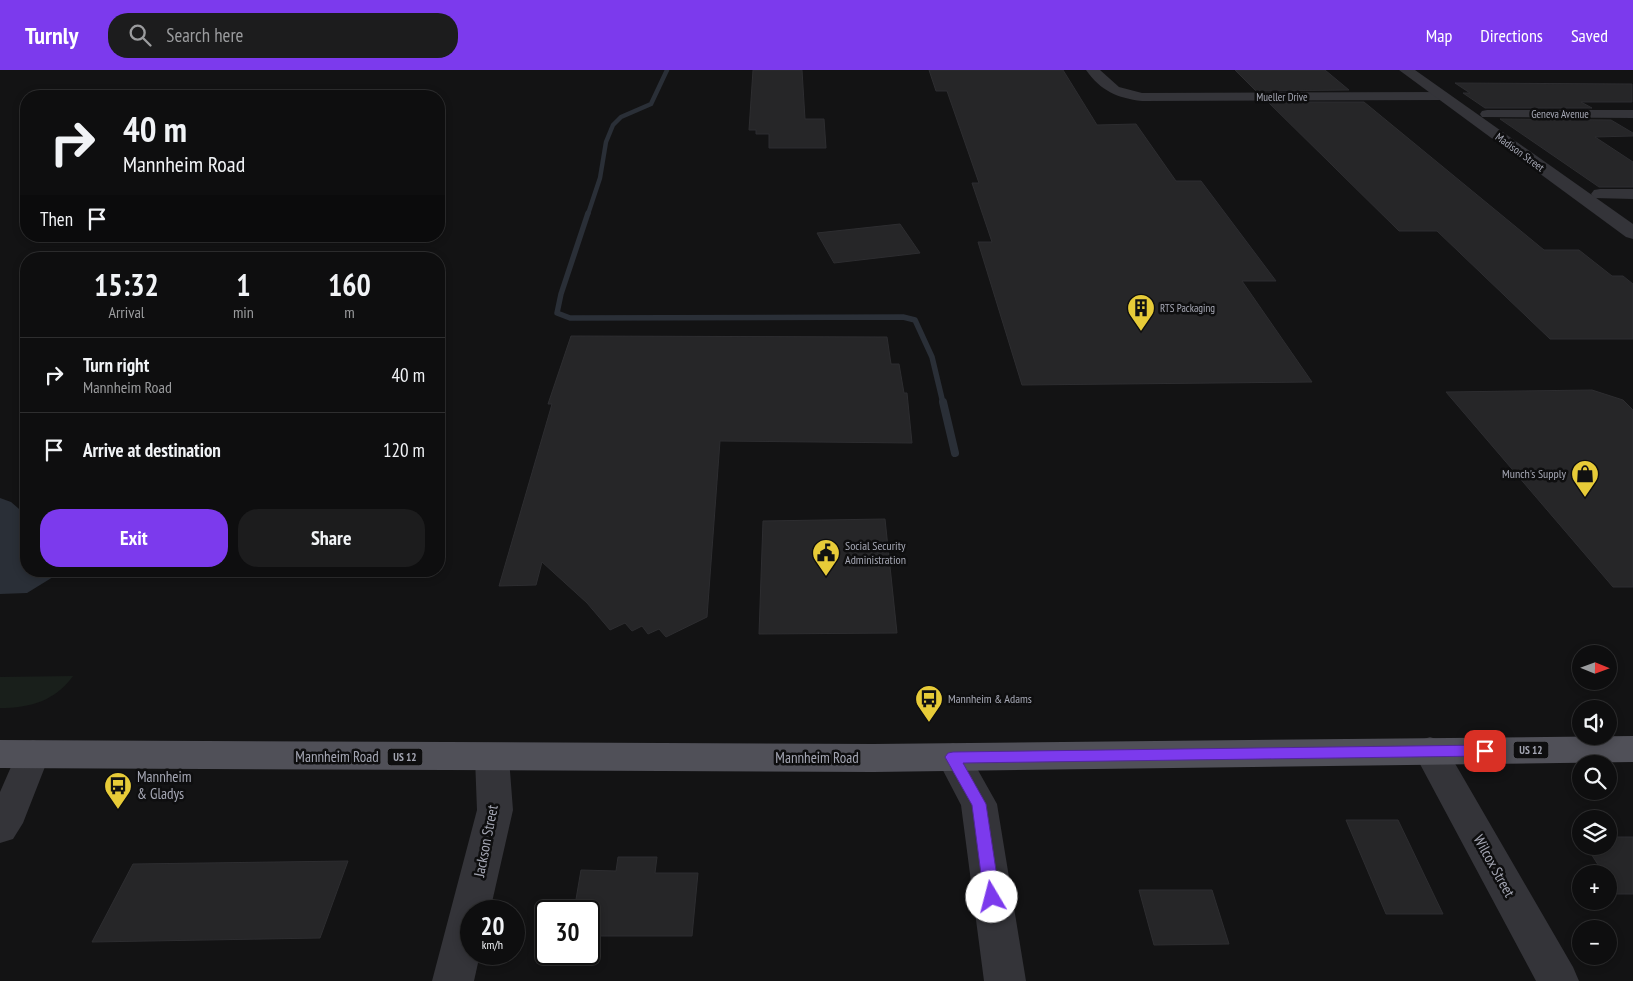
<!DOCTYPE html>
<html lang="en">
<head>
<meta charset="utf-8">
<style>
	:root { --surface:#0e0e0f; --page:#1c1c1d; --text:#f1f3f6; --muted:#9b9c9e; --line:#2e2e2f; --accent:#7c3aed }
	body { margin:0; font-family:"PT Sans Narrow",sans-serif; background:var(--page); color:var(--text); height:100vh; display:flex; flex-direction:column; font-size:19px; white-space:nowrap }
	* { box-sizing:border-box; margin:0 }
	p { font-size:16px; color:var(--muted) }
	.icon { flex:none; width:28px; height:28px; fill:none; stroke:currentColor; stroke-width:2; stroke-linecap:round; stroke-linejoin:round }
	.map { position:relative; flex:1; overflow:hidden }
	.details { position:absolute; left:20px; top:182px; width:425px; height:325px; display:flex; flex-direction:column; background:var(--surface); border-radius:20px; box-shadow:0 2px 8px #0003,0 0 0 1px var(--line) }
	.details>* { flex:none }
	.top-card { position:absolute; left:20px; top:20px; width:425px; height:152px; border-radius:20px; box-shadow:0 2px 8px #0003,0 0 0 1px var(--line); background:#0e0e0f; color:var(--text); overflow:hidden }
	.needle { width:32px; rotate:91deg }
	.fabs { position:absolute; left:1572px; top:575px; display:grid; gap:10px }
	.fabs a { display:grid; place-items:center; width:45px; height:45px; border-radius:50%; background:var(--surface); box-shadow:0 2px 8px #0003,0 0 0 1px var(--line); font-size:25px }
	.speed { position:absolute; left:460px; top:830px; display:flex; gap:10px; font-size:25px; font-weight:700; text-align:center }
	.speed>* { display:grid; place-content:center; width:65px; height:65px; border-radius:50%; background:var(--surface); box-shadow:0 2px 8px #0003,0 0 0 1px var(--line); line-height:1 }
	.speed small { font-size:12px; font-weight:400 }
	.speed .limit { border:2px solid #111; border-radius:8px; background:#fff; color:#111 }
	.pin { position:absolute; display:grid; place-items:center; width:42px; height:42px; color:#fff; margin:-21px; border-radius:10px; box-shadow:0 2px 8px #0006 }
	.me { position:absolute; width:55px; margin:-28px; rotate:352deg; stroke-linejoin:round; filter:drop-shadow(0 0 4px #0008) }
	.turn { display:flex; align-items:center; gap:18px; height:105px; padding:0 20px; font-size:22px }
	.turn .icon { width:65px; height:65px; stroke-width:2.5 }
	.turn b { display:block; font-size:35px; line-height:42px }
	.then { display:flex; align-items:center; height:48px; padding:0 20px; background:#0003; gap:10px; font-size:19px }
	.eta { display:flex; justify-content:space-evenly; align-items:center; height:85px; text-align:center }
	.eta b { font-size:30px; font-weight:800; line-height:35px }
	.button { display:flex; gap:10px; margin-top:auto; padding:10px 20px }
	.button a { flex:1; height:58px; border-radius:20px; background:var(--accent); color:#fff; font-size:20px; font-weight:800; line-height:58px; text-align:center }
	.button a+a { background:var(--page); color:var(--text) }
	ul { padding:0; list-style:none }
	li { display:flex; align-items:center; gap:15px; height:75px; padding:0 20px; border-top:1px solid var(--line) }
	li div { flex:1 }
	li b { display:block; font-size:19px }
	li em { font-style:normal }
	header { display:flex; align-items:center; gap:30px; box-sizing:border-box; height:70px; padding:0 25px; background:var(--accent); color:#fff }
	header strong { font-size:24px }
	nav { display:flex; gap:28px; margin-inline-start:auto; font-size:18px }
	.search { width:350px; height:45px; background:var(--page); display:flex; align-items:center; gap:12px; box-sizing:border-box; padding:0 18px; border-radius:20px; color:var(--muted); font-size:19px }
	.map>svg:first-child { display:block }
</style>
</head>
<body>
<header>
<strong>Turnly</strong>
<div class="search"><svg class="icon" aria-label="search" viewBox="0 0 24 24"><circle cx="10" cy="10" r="6"/><path d="M15 15l6 6"/></svg>Search here</div>
<nav><a>Map</a><a>Directions</a><a>Saved</a></nav>
</header>
<div class="map">
<svg width="1633" height="911" viewBox="0 0 1633 911">
	<rect width="100%" height="100%" fill="#131314"/>
	<path fill="#191f1b" d="M 73,606 C 55,631 30,638 0,638 L 0,607 Z"/>
	<path fill="#2a2f37" d="M 0,428 L 11,432 L 26,445 L 26,501 L 55,501 L 53,507 L 27,523 L 0,524 Z"/>
	<g fill="none" stroke-linecap="round" stroke-linejoin="round">
		<path stroke="#2a2f37" stroke-width="4.5" d="M 588,144 L 600,108 L 606,72 L 613,55 L 621,47 L 651,34 L 667,0"/>
		<path stroke="#2a2f37" stroke-width="5.5" d="M 588,143 L 561,224 L 557,243 L 570,248 L 903,247 L 915,250 L 932,287 L 943,333"/>
		<path stroke="#2a2f37" stroke-width="8" d="M 943,332 L 955,383"/>
	</g>
	<path fill="#262628" stroke="#2d2d30" d="M 753,0 L 802,0 L 805,49 L 824,49 L 826,78 L 769,78 L 769,64 L 756,64 L 756,60 L 749,60 Z
		M 929,0 L 1063,0 L 1097,55 L 1136,54 L 1176,111 L 1201,111 L 1276,211 L 1242,211 L 1312,312 L 1022,315 L 978,172 L 992,172 L 972,113 L 979,113 L 947,21 L 936,21 Z
		M 1235,0 L 1325,0 L 1349,20 L 1256,21 Z
		M 1455,13 L 1632,14 L 1632,32 L 1581,32 L 1592,38 L 1485,38 L 1463,23 L 1470,23 Z
		M 1268,32 L 1364,32 L 1544,180 L 1579,180 L 1612,206 L 1623,206 L 1633,214 L 1633,269 L 1550,269 L 1437,161 L 1399,161 Z
		M 1500,49 L 1611,50 L 1633,63 L 1633,66 L 1595,67 L 1633,92 L 1633,117 L 1599,117 Z
		M 900,154 L 920,183 L 834,193 L 817,163 Z
		M 571,266 L 887,267 L 891,294 L 899,294 L 904,323 L 907,323 L 912,373 L 720,371 L 707,547 L 666,567 L 659,559 L 648,564 L 642,556 L 632,561 L 625,553 L 610,560 L 587,533 L 542,492 L 536,515 L 499,516 L 552,334 L 548,334 Z
		M 1592,320 L 1623,330 L 1633,340 L 1633,517 L 1613,517 L 1446,322 Z
		M 885,449 L 897,563 L 759,564 L 763,451 Z
		M 1346,750 L 1398,750 L 1443,844 L 1386,844 Z
		M 1618,767 L 1633,767 L 1633,824 L 1617,824 L 1609,812 L 1609,804 L 1604,804 L 1586,776 L 1609,776 L 1609,768 Z
		M 618,787 L 657,787 L 655,803 L 698,803 L 692,866 L 589,866 L 589,841 L 574,841 L 581,800 L 616,801 Z
		M 348,791 L 320,868 L 92,872 L 133,794 Z
		M 1139,820 L 1212,820 L 1229,874 L 1154,875 Z"/>
	<g fill="none" stroke-linecap="round" stroke-linejoin="round">
		<path fill="#343439" fill-rule="evenodd" d="M 1086,0 L 1100,0 L 1119,17 L 1142,23 L 1442,22 L 1447,23 L 1449,26 L 1447,29 L 1442,30 L 1142,31 C 1117,28 1101,21 1086,0 Z
			M 1487,40 L 1633,40 L 1633,48 L 1482,47 L 1480,44 L 1482,41 Z
			M 1600,119 L 1633,119 L 1633,129 L 1594,128 L 1591,124 L 1594,120 Z
			M 1430,667 L 1442,671 L 1573,897 L 1579,911 L 1536,911 L 1413,681 L 1418,671 Z
			M 33,670 L 45,674 L 50,684 L 23,753 L 13,769 L 0,773 L 0,722 L 21,674 Z
			M 953,673 L 965,677 L 997,734 L 1026,911 L 984,911 L 961,735 L 936,687 L 941,677 Z
			M 492,674 L 504,678 L 509,688 L 513,740 L 490,841 L 471,841 L 471,884 L 480,884 L 474,911 L 432,911 L 477,740 L 475,688 L 480,678 Z"/>
		<path fill="#343439" fill-rule="evenodd" d="M 1399,0 L 1415,0 L 1633,154 L 1633,169 L 1626,167 Z"/>
		<path fill="#505058" fill-rule="evenodd" d="M 1633,666 L 1633,692 L 873,702 L 0,698 L 0,670 L 873,674 Z"/>
	</g>
	<path fill="#7c3aed" stroke="#51269a" d="M 1485,675 L 1490,677 L 1492,681 L 1490,685 L 1485,686 L 963,693 L 986,734 L 1000,827 L 998,832 L 992,834 L 987,832 L 984,827 L 972,735 L 945,687 L 948,683 L 953,682 Z"/>
	<defs>
		<symbol id="building-pin" viewBox="-11 -11 22 30"><path d="M0 17L-7.5 6A9.5 9.5 0 1 1 7.5 6Z" fill="#e7cb38" stroke="#0e0e0f"/><path d="M-4-6H4V6H1V3H-1V6H-4ZM-2.5-4.3h1.7v1.8h-1.7ZM.8-4.3h1.7v1.8H.8ZM-2.5-1h1.7V.8h-1.7ZM.8-1h1.7V.8H.8Z" fill="#111"/></symbol>
		<symbol id="shop-pin" viewBox="-11 -11 22 30"><path d="M0 17L-7.5 6A9.5 9.5 0 1 1 7.5 6Z" fill="#e7cb38" stroke="#0e0e0f"/><path d="M-5-2.5h2.3a2.7 3.5 0 0 1 5.4 0H5L5.5 6h-11ZM-1.5-2.5h3a1.5 2.3 0 0 0-3 0Z" fill="#111"/></symbol>
		<symbol id="civic-pin" viewBox="-11 -11 22 30"><path d="M0 17L-7.5 6A9.5 9.5 0 1 1 7.5 6Z" fill="#e7cb38" stroke="#0e0e0f"/><path d="M-.6-6.5H3V-4.5H.6V-3L4-1V1h2V6H-6V1h2V-1L-.6-3ZM-1.2 2.5V6h2.4V2.5Z" fill="#111"/></symbol>
		<symbol id="bus-pin" viewBox="-11 -11 22 30"><path d="M0 17L-7.5 6A9.5 9.5 0 1 1 7.5 6Z" fill="#e7cb38" stroke="#0e0e0f"/><path d="M-5-6H5V4H4V6H2V4H-2V6H-4V4H-5ZM-3.5-4V0h7V-4ZM-3.5 1.2v1.5H-2V1.2ZM2 1.2v1.5H3.5V1.2Z" fill="#111"/></symbol>
	</defs>
	<g fill-rule="evenodd">
		<use href="#building-pin" x="1125" y="222" width="32" height="43"/>
		<use href="#shop-pin" x="1569" y="388" width="32" height="43"/>
		<use href="#civic-pin" x="810" y="467" width="32" height="43"/>
		<use href="#bus-pin" x="913" y="613" width="32" height="43"/>
		<use href="#bus-pin" x="102" y="700" width="32" height="43"/>
	</g>
	<g text-anchor="middle" stroke-width="5" stroke-linejoin="round" paint-order="stroke">
		<g font-size="11" fill="#a5a7b4" stroke="#0e0e0f">
			<text x="1282" y="31">Mueller Drive</text>
			<text x="1560" y="48">Geneva Avenue</text>
			<text transform="translate(1520 82) rotate(36)" y="4">Madison Street</text>
		</g>
		<g font-size="11" fill="#a5a7b4" stroke="#0e0e0f" text-anchor="start">
			<text x="1160" y="242">RTS Packaging</text>
		</g>
		<g fill="#0e0e0f" stroke="#787982" stroke-width="1">
			<rect x="1513.5" y="671.5" width="35" height="17" rx="4"/>
			<rect x="387.5" y="678.5" width="35" height="17" rx="4"/>
		</g>
		<g font-size="11" font-weight="bold" fill="#a5a7b4">
			<text x="1531" y="684">US 12</text>
			<text x="405" y="691">US 12</text>
		</g>
		<g font-size="12" fill="#a5a7b4" stroke="#0e0e0f" text-anchor="start">
			<text x="1566" y="408" text-anchor="end">Munch's Supply</text>
			<text x="845" y="480">Social Security<tspan x="845" dy="14">Administration</tspan></text>
			<text x="948" y="633">Mannheim &amp; Adams</text>
		</g>
		<g font-size="15" fill="#a5a7b4" stroke="#0e0e0f">
			<text x="337" y="692">Mannheim Road</text>
			<text x="817" y="693">Mannheim Road</text>
			<text transform="translate(486 771) rotate(-79)" y="5">Jackson Street</text>
			<text transform="translate(1494 796) rotate(61)" y="5">Wilcox Street</text>
		</g>
		<g font-size="15" fill="#a5a7b4" stroke="#0e0e0f" text-anchor="start">
			<text x="137" y="712">Mannheim<tspan x="137" dy="17">&amp; Gladys</tspan></text>
		</g>
	</g>
</svg>
<div class="fabs">
<a><svg class="needle" viewBox="-14 -14 28 28"><path d="M0-13l5 13h-10z" fill="#e53935"/><path d="M0 13l5-13h-10z" fill="#9b9c9e"/></svg></a>
<a><svg class="icon" aria-label="sound" viewBox="0 0 24 24"><path d="M4 9h4l5-4v14l-5-4H4zM17 9q2 3 0 6"/></svg></a>
<a><svg class="icon" aria-label="search" viewBox="0 0 24 24"><circle cx="10" cy="10" r="6"/><path d="M15 15l6 6"/></svg></a>
<a><svg class="icon" aria-label="layers" viewBox="0 0 24 24"><path d="M12 4l9 5-9 5-9-5zM3 14l9 5 9-5"/></svg></a>
<a>+</a>
<a>−</a>
</div>
<div class="speed"><div>20<small>km/h</small></div><div class="limit">30</div></div>
<div class="pin" style="left:1485px;top:681px;background:#d93025"><svg class="icon" aria-label="arrive" viewBox="0 0 24 24"><path d="M6 21V4h12l-3 4 3 4H6"/></svg></div>
<svg class="me" style="left:992px;top:827px" viewBox="-20 -20 40 40"><circle r="19" fill="#fff"/><path d="M0-13L10 11 0 6-10 11z" fill="#7c3aed"/></svg>
<div class="top-card">
<div class="turn"><svg class="icon" aria-label="right" viewBox="0 0 24 24"><path d="M7 20v-9h11M14 6l5 5-5 5"/></svg><div><b>40 m</b>Mannheim Road</div></div>
<div class="then">Then<svg class="icon" aria-label="arrive" viewBox="0 0 24 24"><path d="M6 21V4h12l-3 4 3 4H6"/></svg></div>
</div>
<section class="details">
<div class="eta">
<div><b>15:32</b><p>Arrival</p></div>
<div><b>1</b><p>min</p></div>
<div><b>160</b><p>m</p></div>
</div>
<ul>
<li><svg class="icon" aria-label="right" viewBox="0 0 24 24"><path d="M7 20v-9h11M14 6l5 5-5 5"/></svg><div><b>Turn right</b><p>Mannheim Road</p></div><em>40 m</em></li>
<li><svg class="icon" aria-label="arrive" viewBox="0 0 24 24"><path d="M6 21V4h12l-3 4 3 4H6"/></svg><div><b>Arrive at destination</b></div><em>120 m</em></li>
</ul>
<div class="button"><a>Exit</a><a>Share</a></div>
</section>
</div>
</body>
</html>
